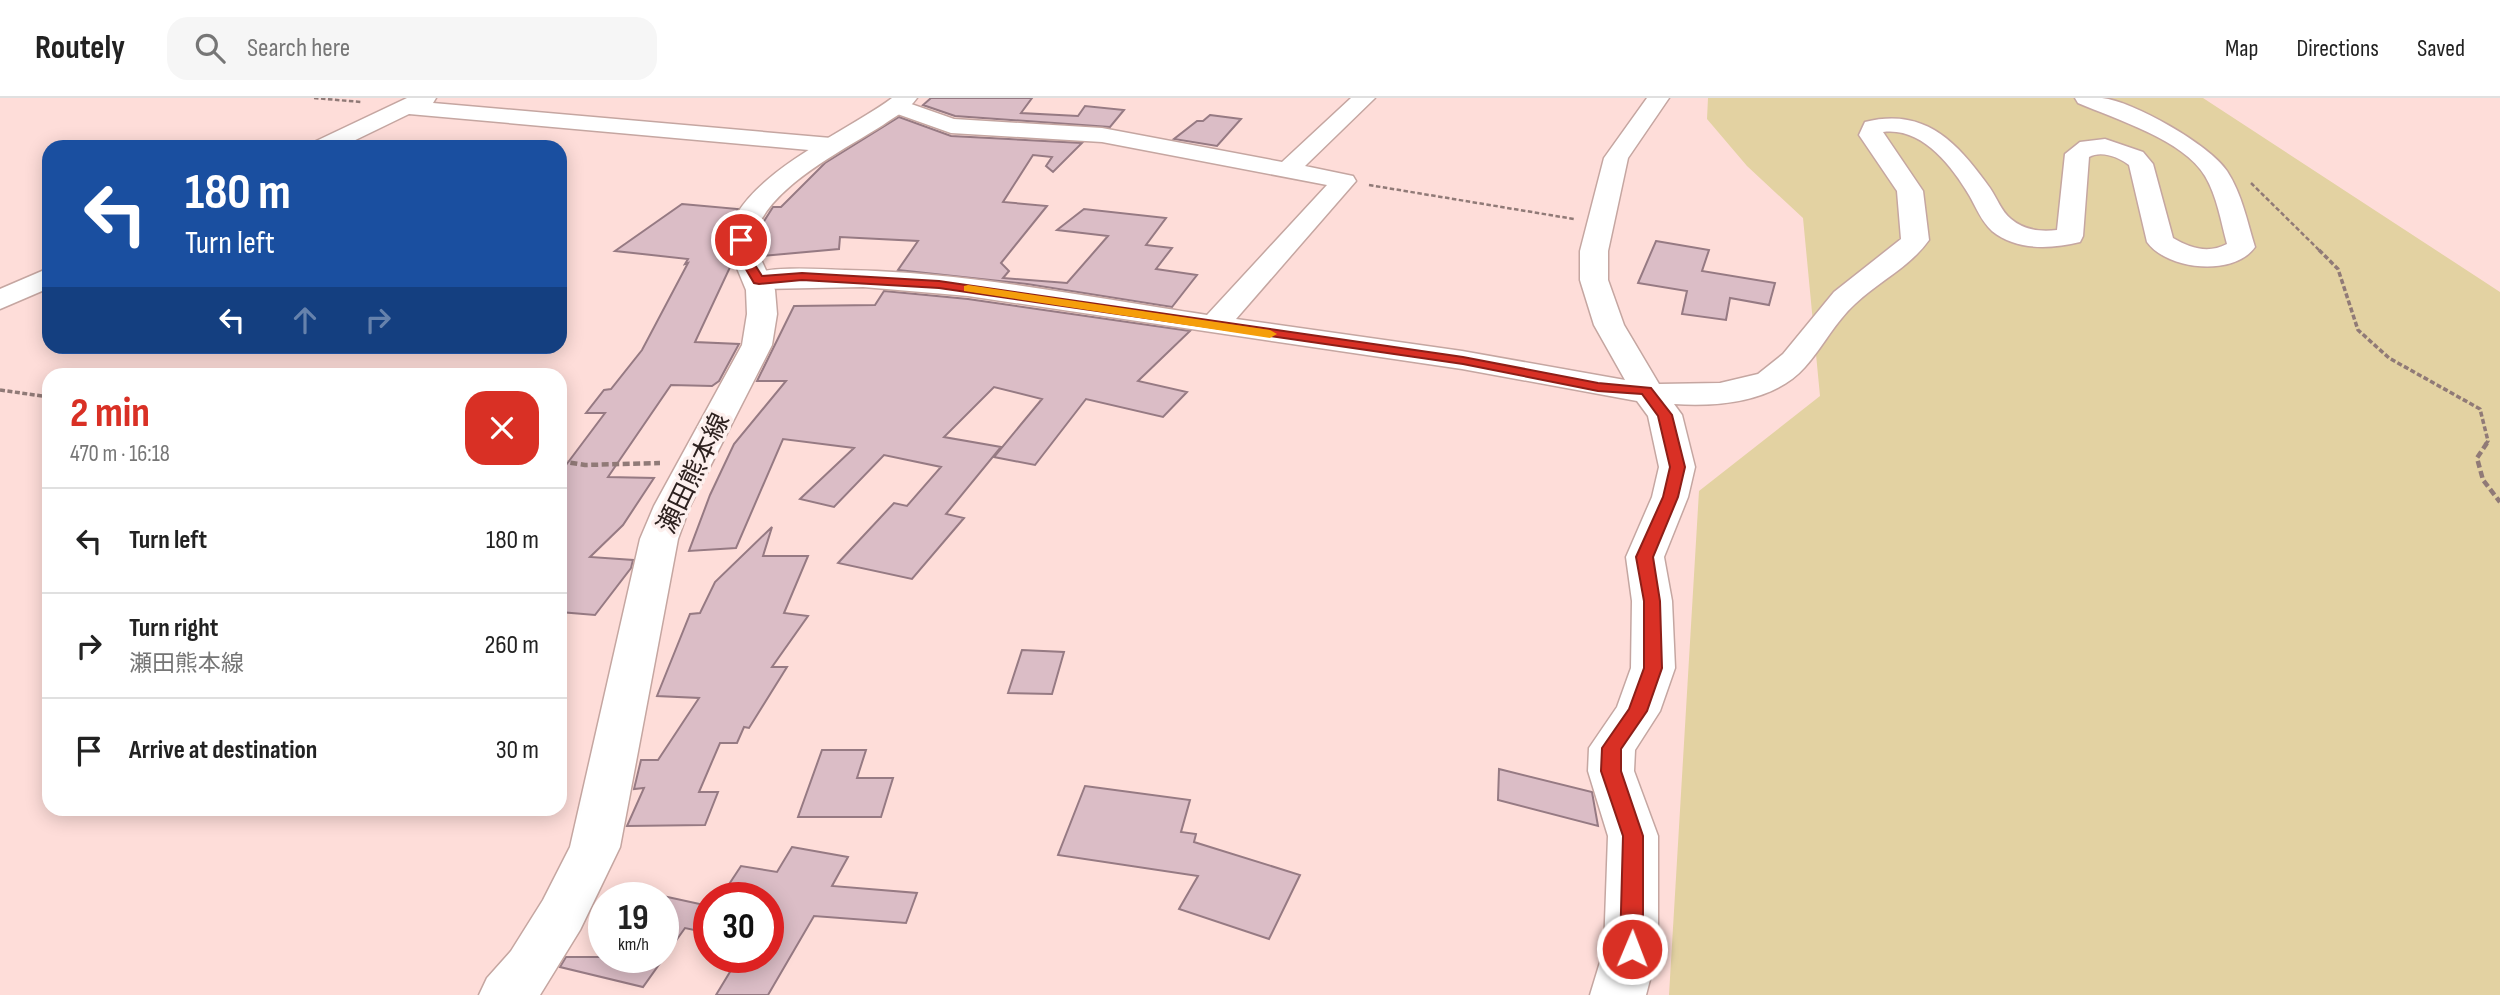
<!DOCTYPE html>
<html lang="en">
<head>
<meta charset="utf-8">
<style>
	:root { --surface:#fff; --page:#f6f6f6; --text:#222; --muted:#767676; --line:#e0e0e0; --accent:#d93025 }
	body { margin:0; font-family:"Sofia Sans Condensed","Noto Sans JP",sans-serif; background:var(--page); color:var(--text); height:100vh; display:flex; flex-direction:column; font-size:26px; white-space:nowrap }
	* { box-sizing:border-box; margin:0 }
	p { font-size:23px; color:var(--muted) }
	.icon { flex:none; width:38px; height:38px; fill:none; stroke:currentColor; stroke-width:2; stroke-linecap:round; stroke-linejoin:round }
	.map { position:relative; flex:1; overflow:hidden }
	.drawer { position:absolute; left:42px; top:270px; width:525px; height:448px; display:flex; flex-direction:column; background:var(--surface); border-radius:21px; box-shadow:0 4px 18px #0003 }
	.drawer>* { flex:none }
	.banner { position:absolute; left:42px; top:42px; width:525px; height:214px; border-radius:21px; box-shadow:0 4px 18px #0003; background:#1a4fa0; color:#fff; overflow:hidden }
	.speed { position:absolute; left:588px; top:784px; display:flex; gap:14px; font-size:35px; font-weight:700; text-align:center }
	.speed>* { display:grid; place-content:center; width:91px; height:91px; border-radius:50%; background:var(--surface); box-shadow:0 4px 18px #0003; line-height:1 }
	.speed small { font-size:18px; font-weight:400 }
	.speed .limit { border:10px solid #d22; background:#fff; color:#111 }
	.pin { position:absolute; display:grid; place-items:center; width:60px; height:60px; color:#fff; margin:-30px; border:4px solid #fff; border-radius:50%; box-shadow:0 2px 7px #0007 }
	.me { position:absolute; width:77px; margin:-38px; rotate:1deg; stroke-linejoin:round; filter:drop-shadow(0 0 5px #0008) }
	.turn { display:flex; align-items:center; gap:24px; height:147px; padding:0 28px; font-size:32px }
	.turn .icon { width:91px; height:91px; stroke-width:2.5 }
	.turn b { display:block; font-size:49px; line-height:60px }
	.lanes { display:flex; align-items:center; height:66px; padding:0 28px; background:#0003; justify-content:center; gap:35px; direction:ltr }
	.lanes .off { opacity:.35 }
	.round { display:grid; place-items:center; flex:none; width:74px; height:74px; border-radius:21px; background:var(--page) }
	.headline { display:flex; align-items:center; justify-content:space-between; height:119px; padding:0 28px }
	h1 { font-size:42px; font-weight:700; line-height:52px; color:var(--accent) }
	ul { padding:0; list-style:none }
	li { display:flex; align-items:center; gap:21px; height:105px; padding:0 28px; border-top:2px solid var(--line) }
	li div { flex:1 }
	li b { display:block; font-size:26px }
	li em { font-style:normal }
	header { display:flex; align-items:center; gap:42px; box-sizing:border-box; height:98px; padding:0 35px; background:var(--surface); border-bottom:2px solid var(--line) }
	header strong { font-size:33px }
	nav { display:flex; gap:38px; margin-inline-start:auto; font-size:24px }
	.search { width:490px; height:63px; background:var(--page); display:flex; align-items:center; gap:18px; box-sizing:border-box; padding:0 24px; border-radius:21px; color:var(--muted); font-size:26px }
	.map>svg:first-child { display:block }
</style>
</head>
<body>
<header>
<strong>Routely</strong>
<div class="search"><svg class="icon" aria-label="search" viewBox="0 0 24 24"><circle cx="10" cy="10" r="6"/><path d="M15 15l6 6"/></svg>Search here</div>
<nav><a>Map</a><a>Directions</a><a>Saved</a></nav>
</header>
<div class="map">
<svg width="2500" height="897" viewBox="0 0 2500 897">
	<rect width="100%" height="100%" fill="#feddd9"/>
	<path fill="#e3d2a2" d="M 1708,0 L 2203,0 L 2500,194 L 2500,897 L 1669,897 L 1699,393 L 1820,298 L 1803,120 L 1747,68 L 1707,21 Z"/>
	<path fill="#dbbdc6" stroke="#967a83" stroke-width="2" d="M 931,0 L 1032,0 L 1021,15 L 1078,18 L 1085,8 L 1124,12 L 1110,29 L 955,18 L 923,7 Z
		M 1210,17 L 1241,21 L 1217,48 L 1174,41 L 1197,23 L 1203,23 Z
		M 899,19 L 951,38 L 1082,45 L 1053,74 L 1046,68 L 1052,59 L 1033,57 L 1003,104 L 1047,108 L 1001,165 L 1009,173 L 1003,180 L 1067,185 L 1108,138 L 1057,132 L 1084,111 L 1166,120 L 1146,147 L 1172,150 L 1156,171 L 1197,177 L 1172,209 L 1027,186 L 898,172 L 918,143 L 840,139 L 839,151 L 762,158 L 757,146 L 761,128 L 773,109 L 781,109 L 825,65 Z
		M 682,106 L 738,111 L 731,122 L 724,145 L 732,165 L 695,244 L 739,246 L 719,283 L 712,288 L 671,287 L 608,379 L 654,380 L 623,427 L 590,459 L 633,462 L 631,470 L 595,517 L 560,514 L 560,375 L 605,315 L 586,315 L 604,292 L 611,291 L 642,252 L 688,165 L 685,166 L 688,161 L 615,153 Z
		M 1656,143 L 1709,152 L 1702,173 L 1775,185 L 1769,207 L 1730,200 L 1726,222 L 1682,216 L 1687,193 L 1638,185 Z
		M 884,193 L 968,201 L 1190,233 L 1138,283 L 1187,294 L 1163,319 L 1086,301 L 1035,367 L 994,359 L 1042,301 L 994,289 L 944,339 L 1001,349 L 946,416 L 964,420 L 912,481 L 838,465 L 894,405 L 907,408 L 941,369 L 884,357 L 834,409 L 800,401 L 854,350 L 783,341 L 736,450 L 689,453 L 710,397 L 734,346 L 786,283 L 757,283 L 794,208 L 875,207 Z
		M 772,429 L 763,458 L 808,458 L 784,515 L 808,518 L 772,569 L 787,569 L 749,630 L 744,629 L 737,645 L 720,645 L 699,694 L 718,694 L 705,727 L 627,728 L 644,690 L 634,691 L 641,662 L 658,662 L 699,600 L 657,598 L 690,516 L 700,515 L 715,484 Z
		M 1022,552 L 1064,554 L 1052,596 L 1008,595 Z
		M 822,652 L 866,652 L 857,680 L 893,680 L 881,719 L 798,719 Z
		M 1499,671 L 1592,694 L 1598,728 L 1498,702 Z
		M 1085,688 L 1190,702 L 1181,734 L 1196,736 L 1194,744 L 1300,777 L 1269,841 L 1179,811 L 1198,778 L 1058,757 Z
		M 792,749 L 848,759 L 832,788 L 917,795 L 906,825 L 814,818 L 768,897 L 716,897 L 739,859 L 768,859 L 768,800 L 720,800 L 741,768 L 777,774 Z
		M 663,798 L 709,808 L 709,835 L 685,830 L 643,889 L 560,869 L 566,859 L 663,859 Z"/>
	<g fill="none" stroke-linecap="round" stroke-linejoin="round">
		<defs>
			<path id="minor" d="M 407,0 L 436,0 L 433,5 L 831,40 L 839,42 L 843,47 L 839,52 L 831,54 L 409,16 L 341,49 L 310,49 L 314,44 Z
				M 1351,0 L 1375,0 L 1305,68 L 1353,78 L 1356,83 L 1236,221 L 1462,253 L 1625,282 L 1594,227 L 1580,182 L 1580,153 L 1604,60 L 1647,0 L 1669,0 L 1628,60 L 1608,153 L 1608,182 L 1624,227 L 1659,286 L 1720,285 L 1758,276 L 1783,256 L 1834,194 L 1901,141 L 1897,93 L 1859,37 L 1865,24 C 1925,9 1957,44 1990,90 C 1997,100 2001,113 2011,121 C 2024,132 2040,134 2057,132 L 2065,56 L 2080,44 L 2105,41 L 2143,54 L 2153,66 L 2173,140 C 2190,150 2208,156 2227,146 C 2221,124 2217,98 2205,78 C 2184,42 2115,21 2078,5 L 2075,0 C 2084,0 2093,0 2102,0 C 2133,3 2210,47 2227,73 C 2242,96 2247,123 2255,149 C 2234,179 2167,172 2147,144 L 2129,67 C 2119,59 2101,52 2089,59 L 2083,138 L 2080,144 C 2051,151 2017,153 1992,133 C 1981,123 1976,109 1969,97 C 1951,67 1922,29 1883,34 L 1923,93 L 1929,142 C 1909,170 1879,183 1855,206 C 1835,224 1823,249 1805,269 C 1774,304 1718,309 1674,306 L 1682,317 L 1695,369 L 1688,399 L 1664,459 L 1672,503 L 1675,570 L 1660,613 L 1635,652 L 1634,673 L 1658,738 L 1658,851 L 1646,897 L 1590,897 L 1604,851 L 1608,738 L 1588,673 L 1589,650 L 1617,609 L 1631,570 L 1632,503 L 1626,459 L 1652,399 L 1659,369 L 1648,318 L 1637,303 L 1462,271 L 968,198 L 863,189 L 759,191 L 749,188 L 745,182 L 749,176 C 779,168 814,171 845,172 C 967,174 1087,199 1207,217 L 1327,87 L 1102,44 L 951,35 L 889,13 L 886,8 L 897,1 L 954,21 L 1102,30 L 1282,64 Z
				M 49,170 L 49,190 L 0,211 L 0,191 Z"/>
			<path id="major" d="M 892,0 L 917,0 C 909,12 894,19 883,27 C 844,52 756,95 754,146 L 775,192 L 777,216 L 772,247 L 690,408 L 678,441 L 620,749 L 580,832 L 540,897 L 479,897 L 487,880 L 511,853 L 543,802 L 570,749 L 640,441 L 654,408 L 742,247 L 747,216 L 746,192 L 727,146 C 731,81 846,35 892,0 Z"/>
		</defs>
		<use href="#minor" stroke="#c5a6a1" stroke-width="3"/>
		<use href="#major" stroke="#c5a6a1" stroke-width="3"/>
		<path stroke="#907a77" stroke-width="2.5" stroke-dasharray="4.5 2.5" stroke-linecap="butt" d="M 314,0 L 361,4
			M 2251,85 L 2321,154
			M 1369,87 L 1574,121"/>
		<path stroke="#907a77" stroke-width="3.5" stroke-dasharray="5 2.5" stroke-linecap="butt" d="M 2319,152 L 2338,171 L 2358,232 L 2389,260 L 2480,311 L 2488,343 L 2485,347
			M 0,292 L 49,299"/>
		<path stroke="#907a77" stroke-width="4.5" stroke-dasharray="7 3.5" stroke-linecap="butt" d="M 2487,345 L 2477,360 L 2483,382 L 2500,404
			M 560,363 L 585,367 L 660,365"/>
		<use href="#minor" fill="#fff" fill-rule="evenodd"/>
		<use href="#major" fill="#fff" fill-rule="evenodd"/>
	</g>
	<path fill="#d93025" stroke="#8d1f18" stroke-width="2" d="M 741,138 L 746,142 L 748,156 L 762,178 L 802,175 L 939,183 L 1463,259 L 1598,285 L 1651,290 L 1672,317 L 1685,369 L 1678,399 L 1653,459 L 1660,503 L 1662,570 L 1647,613 L 1621,651 L 1621,673 L 1643,738 L 1643,851 L 1639,858 L 1632,860 L 1624,858 L 1620,851 L 1623,738 L 1601,673 L 1602,650 L 1629,611 L 1644,570 L 1644,503 L 1636,459 L 1663,399 L 1670,369 L 1658,318 L 1642,296 L 1598,293 L 1463,266 L 939,190 L 802,182 L 759,186 L 754,185 L 737,156 L 735,142 Z"/>
	<path fill="#f59e0b" d="M 968,187 L 1270,232 L 1277,236 L 1270,240 L 964,193 L 964,188 Z"/>
	<g text-anchor="middle" stroke-width="7" stroke-linejoin="round" paint-order="stroke">
		<g font-size="26" fill="#2d211f" stroke="#fdf0ee">
			<text transform="translate(693 375) rotate(-64)" y="9">瀬田熊本線</text>
		</g>
	</g>
</svg>
<div class="speed"><div>19<small>km/h</small></div><div class="limit">30</div></div>
<div class="pin" style="left:741px;top:142px;background:#d93025"><svg class="icon" aria-label="arrive" viewBox="0 0 24 24"><path d="M6 21V4h12l-3 4 3 4H6"/></svg></div>
<svg class="me" style="left:1632px;top:851px" viewBox="-20 -20 40 40"><circle r="17" fill="#d93025" stroke="#fff" stroke-width="3"/><path d="M0-11L8 9 0 5-8 9z" fill="#fff"/></svg>
<div class="banner">
<div class="turn"><svg class="icon" aria-label="left" viewBox="0 0 24 24"><path d="M17 20v-9H6M10 6l-5 5 5 5"/></svg><div><b>180 m</b>Turn left</div></div>
<div class="lanes"><svg class="icon" aria-label="left" viewBox="0 0 24 24"><path d="M17 20v-9H6M10 6l-5 5 5 5"/></svg><svg class="icon off" aria-label="ahead" viewBox="0 0 24 24"><path d="M12 20V5M6 11l6-6 6 6"/></svg><svg class="icon off" aria-label="right" viewBox="0 0 24 24"><path d="M7 20v-9h11M14 6l5 5-5 5"/></svg></div>
</div>
<section class="drawer">
<div class="headline"><div><h1>2 min</h1><p>470 m · 16:18</p></div><a class="round" style="background:#d93025;color:#fff"><svg class="icon" aria-label="close" viewBox="0 0 24 24"><path d="M6 6l12 12M18 6L6 18"/></svg></a></div>
<ul>
<li><svg class="icon" aria-label="left" viewBox="0 0 24 24"><path d="M17 20v-9H6M10 6l-5 5 5 5"/></svg><div><b>Turn left</b></div><em>180 m</em></li>
<li><svg class="icon" aria-label="right" viewBox="0 0 24 24"><path d="M7 20v-9h11M14 6l5 5-5 5"/></svg><div><b>Turn right</b><p>瀬田熊本線</p></div><em>260 m</em></li>
<li><svg class="icon" aria-label="arrive" viewBox="0 0 24 24"><path d="M6 21V4h12l-3 4 3 4H6"/></svg><div><b>Arrive at destination</b></div><em>30 m</em></li>
</ul>
</section>
</div>
</body>
</html>
